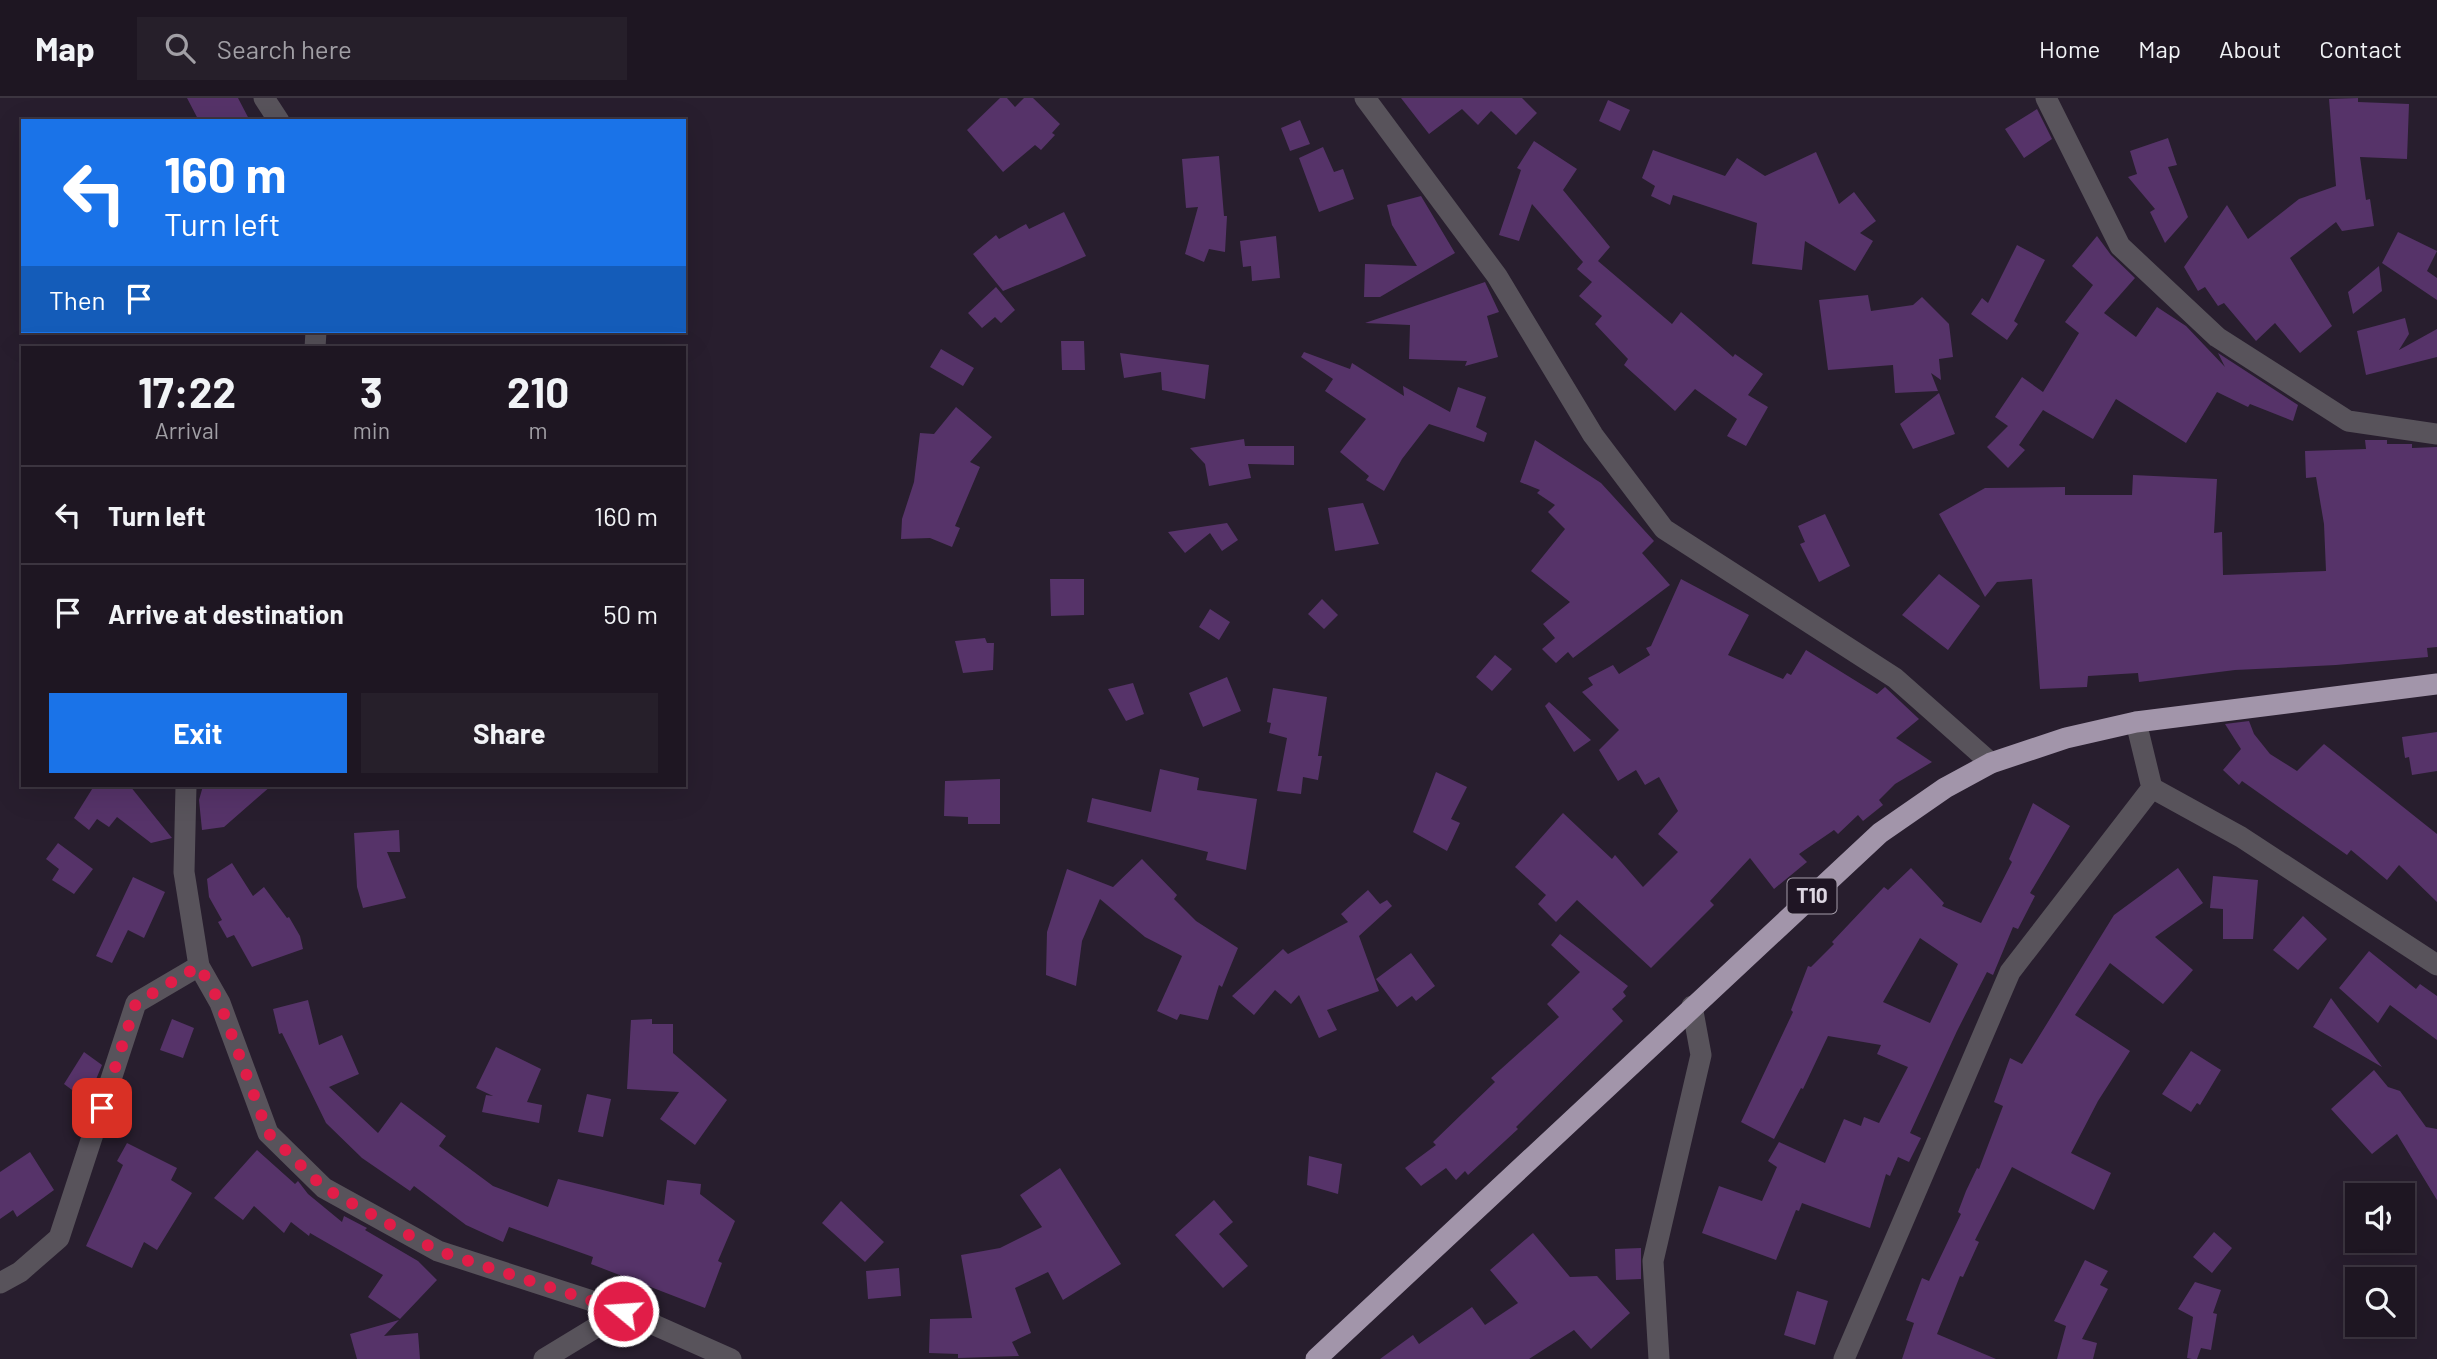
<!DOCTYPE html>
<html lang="en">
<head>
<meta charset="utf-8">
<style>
	:root { --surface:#1e1622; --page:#261f2a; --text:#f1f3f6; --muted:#a19fa5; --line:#3c3540; --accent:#1a73e8 }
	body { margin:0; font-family:Barlow,sans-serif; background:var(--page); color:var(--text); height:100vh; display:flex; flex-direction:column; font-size:26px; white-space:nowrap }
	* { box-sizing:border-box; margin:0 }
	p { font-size:23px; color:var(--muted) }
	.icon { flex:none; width:38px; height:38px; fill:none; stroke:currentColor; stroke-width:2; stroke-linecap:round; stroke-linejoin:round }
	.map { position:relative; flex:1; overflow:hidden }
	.details { position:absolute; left:21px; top:248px; width:665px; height:441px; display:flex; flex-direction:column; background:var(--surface); border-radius:0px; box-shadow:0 7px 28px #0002,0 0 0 2px var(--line) }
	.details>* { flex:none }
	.top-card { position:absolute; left:21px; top:21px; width:665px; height:214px; border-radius:0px; box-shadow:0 7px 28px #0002,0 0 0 2px var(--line); background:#1a73e8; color:#fff; overflow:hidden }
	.tools { position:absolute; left:2345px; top:1085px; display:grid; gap:14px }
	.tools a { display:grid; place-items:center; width:70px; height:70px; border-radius:0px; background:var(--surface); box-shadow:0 7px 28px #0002,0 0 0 2px var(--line); font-size:35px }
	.pin { position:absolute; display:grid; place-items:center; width:60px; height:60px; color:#fff; margin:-30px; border-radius:14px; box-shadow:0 4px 10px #0006 }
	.me { position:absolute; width:77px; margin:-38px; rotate:288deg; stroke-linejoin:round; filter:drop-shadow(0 0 5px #0008) }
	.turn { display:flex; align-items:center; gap:24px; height:147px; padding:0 28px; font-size:32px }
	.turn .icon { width:91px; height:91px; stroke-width:2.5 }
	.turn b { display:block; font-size:49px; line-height:60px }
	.then { display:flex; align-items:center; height:66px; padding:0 28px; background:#0003; gap:14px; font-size:26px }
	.eta { display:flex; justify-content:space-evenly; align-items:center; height:119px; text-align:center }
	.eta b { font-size:42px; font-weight:700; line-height:49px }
	.action { display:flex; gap:14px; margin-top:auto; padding:14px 28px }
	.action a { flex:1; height:80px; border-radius:0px; background:var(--accent); color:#fff; font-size:28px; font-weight:700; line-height:80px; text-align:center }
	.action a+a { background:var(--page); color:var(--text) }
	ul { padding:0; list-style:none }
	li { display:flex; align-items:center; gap:21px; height:98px; padding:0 28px; border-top:2px solid var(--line) }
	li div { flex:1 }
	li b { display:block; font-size:26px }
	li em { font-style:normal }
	header { display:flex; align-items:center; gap:42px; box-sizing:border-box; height:98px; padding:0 35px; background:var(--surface); border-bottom:2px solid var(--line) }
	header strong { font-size:33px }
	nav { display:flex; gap:38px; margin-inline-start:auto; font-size:24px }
	.search { width:490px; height:63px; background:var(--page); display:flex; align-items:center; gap:18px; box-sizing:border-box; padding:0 24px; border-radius:0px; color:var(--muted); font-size:26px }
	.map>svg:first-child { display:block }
</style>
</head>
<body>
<header>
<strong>Map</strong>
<div class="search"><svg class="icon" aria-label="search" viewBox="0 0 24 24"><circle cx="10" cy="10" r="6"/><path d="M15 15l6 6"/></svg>Search here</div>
<nav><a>Home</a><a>Map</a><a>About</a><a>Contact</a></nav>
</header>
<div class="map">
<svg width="2437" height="1261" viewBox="0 0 2437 1261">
	<rect width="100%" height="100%" fill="#281e2e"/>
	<path fill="#563369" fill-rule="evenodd" d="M 187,0 L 238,0 L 250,23 L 199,23 Z
		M 1000,0 L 1007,0 L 1015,9 L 1024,0 L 1033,0 L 1060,26 L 1052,35 L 1055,37 L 1041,52 L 1035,47 L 1003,74 L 967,32 Z
		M 1401,0 L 1522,0 L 1537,15 L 1516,37 L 1491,13 L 1478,27 L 1462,11 L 1429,36 Z
		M 2358,0 L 2358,4 L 2409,6 L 2407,61 L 2360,59 L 2366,102 L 2370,101 L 2374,128 L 2342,133 L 2336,124 L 2290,160 L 2332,228 L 2300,255 L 2275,225 L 2256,243 L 2224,205 L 2218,208 L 2205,189 L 2198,193 L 2184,169 L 2227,107 L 2248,141 L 2299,101 L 2336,88 L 2329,1 Z
		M 1608,2 L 1630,12 L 1620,33 L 1599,23 Z
		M 2037,11 L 2052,41 L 2024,60 L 2005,31 Z
		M 1300,22 L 1310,46 L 1290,53 L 1281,30 Z
		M 2168,40 L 2177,67 L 2168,69 L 2188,119 L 2165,145 L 2150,114 L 2155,111 L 2128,79 L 2137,76 L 2130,53 Z
		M 1534,43 L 1577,71 L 1563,92 L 1610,149 L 1598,163 L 1672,226 L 1681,214 L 1733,259 L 1735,256 L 1763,276 L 1748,297 L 1768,309 L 1746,348 L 1727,338 L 1737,321 L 1695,291 L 1675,313 L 1624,267 L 1628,261 L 1595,226 L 1602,218 L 1579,198 L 1592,184 L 1577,171 L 1583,164 L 1532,106 L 1519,143 L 1499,137 L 1521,72 L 1517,70 Z
		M 1323,49 L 1334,74 L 1343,71 L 1354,101 L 1319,114 L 1299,60 Z
		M 1653,52 L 1725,78 L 1737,60 L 1765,78 L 1816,54 L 1839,106 L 1854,94 L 1876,123 L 1860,135 L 1873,143 L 1855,173 L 1805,143 L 1802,172 L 1752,166 L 1757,125 L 1673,97 L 1670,107 L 1651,98 L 1655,88 L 1642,80 Z
		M 1219,58 L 1224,118 L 1227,118 L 1225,154 L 1209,151 L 1204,164 L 1185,156 L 1198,109 L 1186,110 L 1182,61 Z
		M 1421,98 L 1455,155 L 1380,199 L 1364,199 L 1365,166 L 1417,168 L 1392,127 L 1387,107 Z
		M 1064,114 L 1086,158 L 1059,170 L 1003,193 L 973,156 L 996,137 L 999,141 L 1026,126 L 1029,131 Z
		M 2398,134 L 2437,153 L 2427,173 L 2437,180 L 2437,202 L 2382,165 Z
		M 1276,138 L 1280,180 L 1252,183 L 1251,168 L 1243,169 L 1240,143 Z
		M 2097,138 L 2111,157 L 2135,180 L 2104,215 L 2136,239 L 2157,209 L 2186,228 L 2225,269 L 2218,255 L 2298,307 L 2293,323 L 2250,306 L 2248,309 L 2217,294 L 2186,345 L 2116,301 L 2093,341 L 2043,312 L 2019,347 L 2025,352 L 2008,370 L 1987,349 L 2008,328 L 1995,319 L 2022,279 L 2043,294 L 2079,235 L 2065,224 L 2093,187 L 2072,168 Z
		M 2017,147 L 2045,162 L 2014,223 L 2018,226 L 2007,242 L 1971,216 L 1982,200 L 1988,205 Z
		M 2379,168 L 2382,193 L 2353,216 L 2348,194 Z
		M 1485,184 L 1499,214 L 1487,218 L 1498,259 L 1465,268 L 1467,263 L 1409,261 L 1410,227 L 1365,225 Z
		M 996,189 L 1015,212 L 1001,225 L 995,219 L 982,230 L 968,215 Z
		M 1868,197 L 1871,213 L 1913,207 L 1922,199 L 1949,226 L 1953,259 L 1939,261 L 1941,282 L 1931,275 L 1938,293 L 1895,295 L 1893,267 L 1828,272 L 1819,202 Z
		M 2405,220 L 2409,236 L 2399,252 L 2437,231 L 2437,259 L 2366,277 L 2357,233 Z
		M 1061,243 L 1084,243 L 1085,272 L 1062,272 Z
		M 941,251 L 974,270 L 963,288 L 930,269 Z
		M 1304,254 L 1350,271 L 1352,265 L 1404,298 L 1403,288 L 1450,314 L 1458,289 L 1486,299 L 1476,329 L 1487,335 L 1484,344 L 1429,326 L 1402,361 L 1384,393 L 1366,382 L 1369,378 L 1340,354 L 1366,321 L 1325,293 L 1333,281 L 1301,259 Z
		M 1120,255 L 1209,267 L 1205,301 L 1162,292 L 1161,274 L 1124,280 Z
		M 1939,295 L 1955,336 L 1913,351 L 1900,326 Z
		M 956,309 L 992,339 L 970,364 L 980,369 L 955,428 L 960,430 L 952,449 L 930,440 L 901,441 L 902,421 L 914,384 L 920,335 L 934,336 Z
		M 1244,341 L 1245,348 L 1294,348 L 1294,367 L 1248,366 L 1251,380 L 1209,388 L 1205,366 L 1190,350 Z
		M 1535,342 L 1601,385 L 1654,443 L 1642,455 L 1670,487 L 1573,560 L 1568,554 L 1556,565 L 1542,551 L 1555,540 L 1543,526 L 1570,504 L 1531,473 L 1565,431 L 1548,414 L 1555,407 L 1537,395 L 1540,392 L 1520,384 Z
		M 2365,342 L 2387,342 L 2387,346 L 2412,346 L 2412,350 L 2437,349 L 2437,549 L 2427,550 L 2428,559 L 2336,567 L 2235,572 L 2139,584 L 2138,575 L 2088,578 L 2087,589 L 2040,591 L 2032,481 L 1997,484 L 1985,499 L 1939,416 L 1985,390 L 2065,389 L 2065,397 L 2132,397 L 2133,377 L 2217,381 L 2214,435 L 2222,434 L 2223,477 L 2326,473 L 2324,426 L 2316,379 L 2306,380 L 2305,353 L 2366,351 Z
		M 1363,405 L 1379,446 L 1335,453 L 1328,410 Z
		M 1825,416 L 1850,468 L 1819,484 L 1800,446 L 1805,444 L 1798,428 Z
		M 1227,425 L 1238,442 L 1222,453 L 1210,435 L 1185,455 L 1168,434 Z
		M 1939,476 L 1980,508 L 1948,552 L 1902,517 Z
		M 1050,481 L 1084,481 L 1084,517 L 1051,518 Z
		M 1681,481 L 1749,517 L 1728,557 L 1783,581 L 1787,575 L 1791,577 L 1806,552 L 1877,596 L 1885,589 L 1919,621 L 1896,640 L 1932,664 L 1895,686 L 1879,702 L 1883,707 L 1863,723 L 1858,717 L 1838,736 L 1834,732 L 1799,756 L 1807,764 L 1774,791 L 1750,760 L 1710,803 L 1714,807 L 1651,870 L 1577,802 L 1556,824 L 1538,806 L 1546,797 L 1515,769 L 1563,715 L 1612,761 L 1615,757 L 1643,789 L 1678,754 L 1658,736 L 1678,713 L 1659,679 L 1645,687 L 1636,672 L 1618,683 L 1599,652 L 1619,632 L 1582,594 L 1593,587 L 1588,580 L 1613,567 L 1619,576 L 1650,557 L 1646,550 L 1651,548 Z
		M 1322,501 L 1338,517 L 1324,531 L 1308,516 Z
		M 1210,511 L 1230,524 L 1219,542 L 1199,529 Z
		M 985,540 L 987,545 L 994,545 L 993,572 L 963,575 L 955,543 Z
		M 1495,557 L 1512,571 L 1492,593 L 1476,579 Z
		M 1227,579 L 1241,613 L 1203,629 L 1189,595 Z
		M 1133,585 L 1144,616 L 1126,623 L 1108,591 Z
		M 1273,590 L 1327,599 L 1318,658 L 1322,658 L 1318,682 L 1303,679 L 1301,696 L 1277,693 L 1287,640 L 1269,635 L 1271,625 L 1267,624 Z
		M 1549,604 L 1591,642 L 1574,654 L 1545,608 Z
		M 2249,623 L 2254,636 L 2270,656 L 2297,673 L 2324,646 L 2437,736 L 2437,804 L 2399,767 L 2387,782 L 2351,752 L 2347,757 L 2242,683 L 2239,687 L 2223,672 L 2241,651 L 2225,626 Z
		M 2437,634 L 2437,673 L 2412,677 L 2409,659 L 2405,660 L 2402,639 Z
		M 1160,671 L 1199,680 L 1197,692 L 1257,701 L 1246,772 L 1206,762 L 1208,754 L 1087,724 L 1092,700 L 1151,714 Z
		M 1436,674 L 1467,689 L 1451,721 L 1460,725 L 1447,753 L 1413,734 Z
		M 1000,681 L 1000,726 L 968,726 L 968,719 L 944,718 L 945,683 Z
		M 94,688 L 130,688 L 172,740 L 151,745 L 117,719 L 109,729 L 97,721 L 89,732 L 74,720 Z
		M 203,688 L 271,688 L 224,729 L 202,732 L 199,702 Z
		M 2033,705 L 2070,728 L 2030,795 L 2035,798 L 2018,831 L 2013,829 L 1993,877 L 1987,874 L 1957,933 L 1910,1035 L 1921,1040 L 1909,1064 L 1898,1059 L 1890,1078 L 1886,1076 L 1870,1130 L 1802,1105 L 1799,1113 L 1796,1112 L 1776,1162 L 1702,1135 L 1719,1088 L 1762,1103 L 1777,1069 L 1768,1063 L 1779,1044 L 1825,1065 L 1844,1021 L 1861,1028 L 1864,1019 L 1879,1025 L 1908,969 L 1877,956 L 1881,947 L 1828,938 L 1803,991 L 1801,990 L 1774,1041 L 1741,1024 L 1793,914 L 1791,912 L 1808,868 L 1811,869 L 1834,846 L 1832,844 L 1884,789 L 1888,792 L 1911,770 L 1944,805 L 1942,808 L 1981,825 L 2012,764 L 2009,761 ZM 1920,840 L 1958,866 L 1930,925 L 1883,904 Z
		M 399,732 L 400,754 L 387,754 L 406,800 L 363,810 L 357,789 L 354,735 Z
		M 58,745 L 93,771 L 74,796 L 52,782 L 59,771 L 46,761 Z
		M 1142,761 L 1177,797 L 1174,801 L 1196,823 L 1238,850 L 1222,889 L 1219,887 L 1208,922 L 1180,916 L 1177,922 L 1157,913 L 1182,858 L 1145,839 L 1100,801 L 1082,843 L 1076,888 L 1046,877 L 1047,834 L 1067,771 L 1113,789 Z
		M 232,765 L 253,798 L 264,789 L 287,820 L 289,819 L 300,838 L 303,851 L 252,869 L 234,837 L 227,840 L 218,824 L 222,822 L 209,799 L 207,781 Z
		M 2178,770 L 2203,805 L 2155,839 L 2193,872 L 2163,906 L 2110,865 L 2075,917 L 2130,953 L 2098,1003 L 2071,1055 L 2111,1075 L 2094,1112 L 2012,1069 L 1975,1142 L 1979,1144 L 1963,1179 L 1960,1178 L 1937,1236 L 1996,1261 L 1902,1261 L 1914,1225 L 1906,1222 L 1922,1180 L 1929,1183 L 1961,1116 L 1958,1114 L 1966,1093 L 1977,1070 L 1979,1071 L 2003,1008 L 1994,1004 L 2010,960 L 2022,966 L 2114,817 Z
		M 2213,778 L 2258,782 L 2253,841 L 2223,841 L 2223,811 L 2210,810 Z
		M 133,779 L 165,794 L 144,840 L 128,832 L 112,865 L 96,858 Z
		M 1368,792 L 1380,806 L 1387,802 L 1392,808 L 1359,838 L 1379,893 L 1327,912 L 1337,932 L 1319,940 L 1299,897 L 1291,906 L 1275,892 L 1254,917 L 1232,898 L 1283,851 L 1288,856 L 1348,824 L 1341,816 Z
		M 2303,818 L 2327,841 L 2298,872 L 2273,852 Z
		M 1560,836 L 1628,888 L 1623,894 L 1626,898 L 1612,911 L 1623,923 L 1516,1029 L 1518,1031 L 1468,1077 L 1465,1073 L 1456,1082 L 1446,1070 L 1421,1088 L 1405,1070 L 1436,1047 L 1433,1044 L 1495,984 L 1491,980 L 1559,919 L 1547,906 L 1580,874 L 1551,847 Z
		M 2369,853 L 2416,891 L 2420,886 L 2437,898 L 2437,942 L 2390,907 L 2378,925 L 2339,890 Z
		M 1411,855 L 1435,888 L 1416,903 L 1412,898 L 1397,909 L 1376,881 Z
		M 2331,900 L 2382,969 L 2313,929 Z
		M 308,902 L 319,947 L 342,937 L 359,976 L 329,989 L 378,1035 L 401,1004 L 446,1038 L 439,1048 L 493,1088 L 548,1109 L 558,1081 L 664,1107 L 667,1082 L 701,1086 L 700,1096 L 735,1123 L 718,1163 L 722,1165 L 705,1210 L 591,1166 L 593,1159 L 509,1129 L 503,1144 L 466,1127 L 414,1088 L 410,1093 L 362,1060 L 326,1025 L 282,935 L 279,936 L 273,911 Z
		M 172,921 L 194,930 L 183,960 L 160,952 Z
		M 652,921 L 652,926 L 673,926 L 673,955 L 727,1002 L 695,1047 L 660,1021 L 679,994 L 627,991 L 631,922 Z
		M 496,949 L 541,971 L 527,1004 L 542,1007 L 539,1025 L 482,1014 L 486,997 L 493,998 L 476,990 Z
		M 2191,953 L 2221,972 L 2200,1007 L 2197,1005 L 2191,1014 L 2162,996 Z
		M 84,954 L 102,967 L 87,1003 L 64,986 Z
		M 2374,972 L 2388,989 L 2400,993 L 2426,1029 L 2437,1031 L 2437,1102 L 2397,1036 L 2372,1056 L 2331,1011 Z
		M 587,996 L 611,1001 L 603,1039 L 578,1034 Z
		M 127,1045 L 177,1070 L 171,1082 L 192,1095 L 157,1152 L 144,1144 L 132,1170 L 86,1148 L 123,1067 L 117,1063 Z
		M 257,1052 L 295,1086 L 298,1083 L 308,1096 L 342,1124 L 344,1118 L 367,1130 L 365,1132 L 418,1163 L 437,1182 L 400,1221 L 368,1199 L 383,1177 L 310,1135 L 309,1138 L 291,1124 L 284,1135 L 254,1108 L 243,1122 L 214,1100 Z
		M 30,1054 L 54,1092 L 17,1119 L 13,1112 L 0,1121 L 0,1074 Z
		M 1309,1058 L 1342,1066 L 1338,1096 L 1307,1087 Z
		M 1060,1070 L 1121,1166 L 1063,1202 L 1048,1174 L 1015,1190 L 1031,1235 L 1012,1244 L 1019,1258 L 958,1260 L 958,1256 L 929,1255 L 930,1221 L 972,1220 L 961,1157 L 1000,1150 L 1042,1129 L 1020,1097 Z
		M 1214,1102 L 1233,1124 L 1219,1136 L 1248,1168 L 1223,1190 L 1175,1137 Z
		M 841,1103 L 884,1144 L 865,1164 L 822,1125 Z
		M 2214,1134 L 2232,1150 L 2212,1175 L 2193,1159 Z
		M 1533,1135 L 1570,1179 L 1597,1178 L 1630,1215 L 1591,1251 L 1574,1232 L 1529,1261 L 1380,1261 L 1413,1237 L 1419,1246 L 1472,1209 L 1485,1227 L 1518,1205 L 1490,1172 Z
		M 1641,1150 L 1641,1181 L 1616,1182 L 1615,1151 Z
		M 2085,1162 L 2108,1173 L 2100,1187 L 2108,1191 L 2082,1241 L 2097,1245 L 2093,1261 L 2057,1261 L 2066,1228 L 2054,1223 Z
		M 899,1170 L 901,1198 L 868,1201 L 866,1173 Z
		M 2195,1184 L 2221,1192 L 2213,1215 L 2217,1216 L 2211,1252 L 2201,1250 L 2197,1261 L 2192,1261 L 2187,1260 L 2193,1219 L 2178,1211 Z
		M 1797,1193 L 1828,1203 L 1815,1247 L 1784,1237 Z
		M 399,1222 L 384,1238 L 418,1235 L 420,1261 L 357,1261 L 350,1236 Z"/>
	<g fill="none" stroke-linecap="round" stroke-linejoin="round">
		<path stroke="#58535b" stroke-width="21" d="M 264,0 L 279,23
			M 1365,0 L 1497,178 L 1593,337 L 1664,431 L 1895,580 L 1991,665
			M 2046,0 L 2120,148 L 2217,239 L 2348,323 L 2437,336
			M 315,250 L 316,233
			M 2136,624 L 2152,690 L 2241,739 L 2437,867
			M 186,688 L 184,774 L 199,868 L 220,905 L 268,1035 L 324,1090 L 438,1153 L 623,1213 L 731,1261
			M 0,1185 L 20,1174 L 59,1140 L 136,905 L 199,868
			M 544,1261 L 623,1213
			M 1659,1261 L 1653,1163 L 1701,957 L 1692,908
			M 1844,1261 L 2010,874 L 2152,690"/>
		<path stroke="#a295aa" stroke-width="21" d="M 1316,1261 L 1880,735 L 1945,690 L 1991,665 L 2066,640 L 2136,624 L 2437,586"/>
	</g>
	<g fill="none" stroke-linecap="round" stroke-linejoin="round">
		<path stroke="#e11d48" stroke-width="12" stroke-dasharray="0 21.6" d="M 102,1010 L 136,905 L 199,868 L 220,905 L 268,1035 L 324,1090 L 438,1153 L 623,1213"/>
	</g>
	<g text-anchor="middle" stroke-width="5" stroke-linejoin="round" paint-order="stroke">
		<rect fill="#1f1524" stroke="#a49ca9" stroke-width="2" x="1787.5" y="780.5" width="49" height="35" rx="5"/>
		<g font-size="21" font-weight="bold" fill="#ddd6e2">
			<text x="1812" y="805">T10</text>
		</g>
	</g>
</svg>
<div class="tools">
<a><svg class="icon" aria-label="sound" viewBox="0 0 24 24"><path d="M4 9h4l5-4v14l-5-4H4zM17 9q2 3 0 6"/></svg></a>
<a><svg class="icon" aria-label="search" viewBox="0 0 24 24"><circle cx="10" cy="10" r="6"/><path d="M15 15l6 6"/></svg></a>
</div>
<div class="pin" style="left:102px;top:1010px;background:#d93025"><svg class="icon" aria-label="arrive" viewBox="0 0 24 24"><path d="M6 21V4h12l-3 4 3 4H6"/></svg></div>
<svg class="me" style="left:623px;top:1213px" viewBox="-20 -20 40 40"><circle r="17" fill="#e11d48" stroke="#fff" stroke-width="3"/><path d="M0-11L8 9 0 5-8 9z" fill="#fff"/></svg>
<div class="top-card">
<div class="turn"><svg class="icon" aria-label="left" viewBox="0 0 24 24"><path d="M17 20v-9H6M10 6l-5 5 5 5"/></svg><div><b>160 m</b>Turn left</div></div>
<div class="then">Then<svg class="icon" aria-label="arrive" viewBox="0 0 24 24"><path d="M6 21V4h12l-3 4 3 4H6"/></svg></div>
</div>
<section class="details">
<div class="eta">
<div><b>17:22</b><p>Arrival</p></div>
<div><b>3</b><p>min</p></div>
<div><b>210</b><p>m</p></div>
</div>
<ul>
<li><svg class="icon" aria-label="left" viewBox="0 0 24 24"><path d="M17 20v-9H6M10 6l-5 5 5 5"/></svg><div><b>Turn left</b></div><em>160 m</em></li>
<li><svg class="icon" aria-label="arrive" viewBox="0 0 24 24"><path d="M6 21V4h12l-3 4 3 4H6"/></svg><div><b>Arrive at destination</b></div><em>50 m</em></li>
</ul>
<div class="action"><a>Exit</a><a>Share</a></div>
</section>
</div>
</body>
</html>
